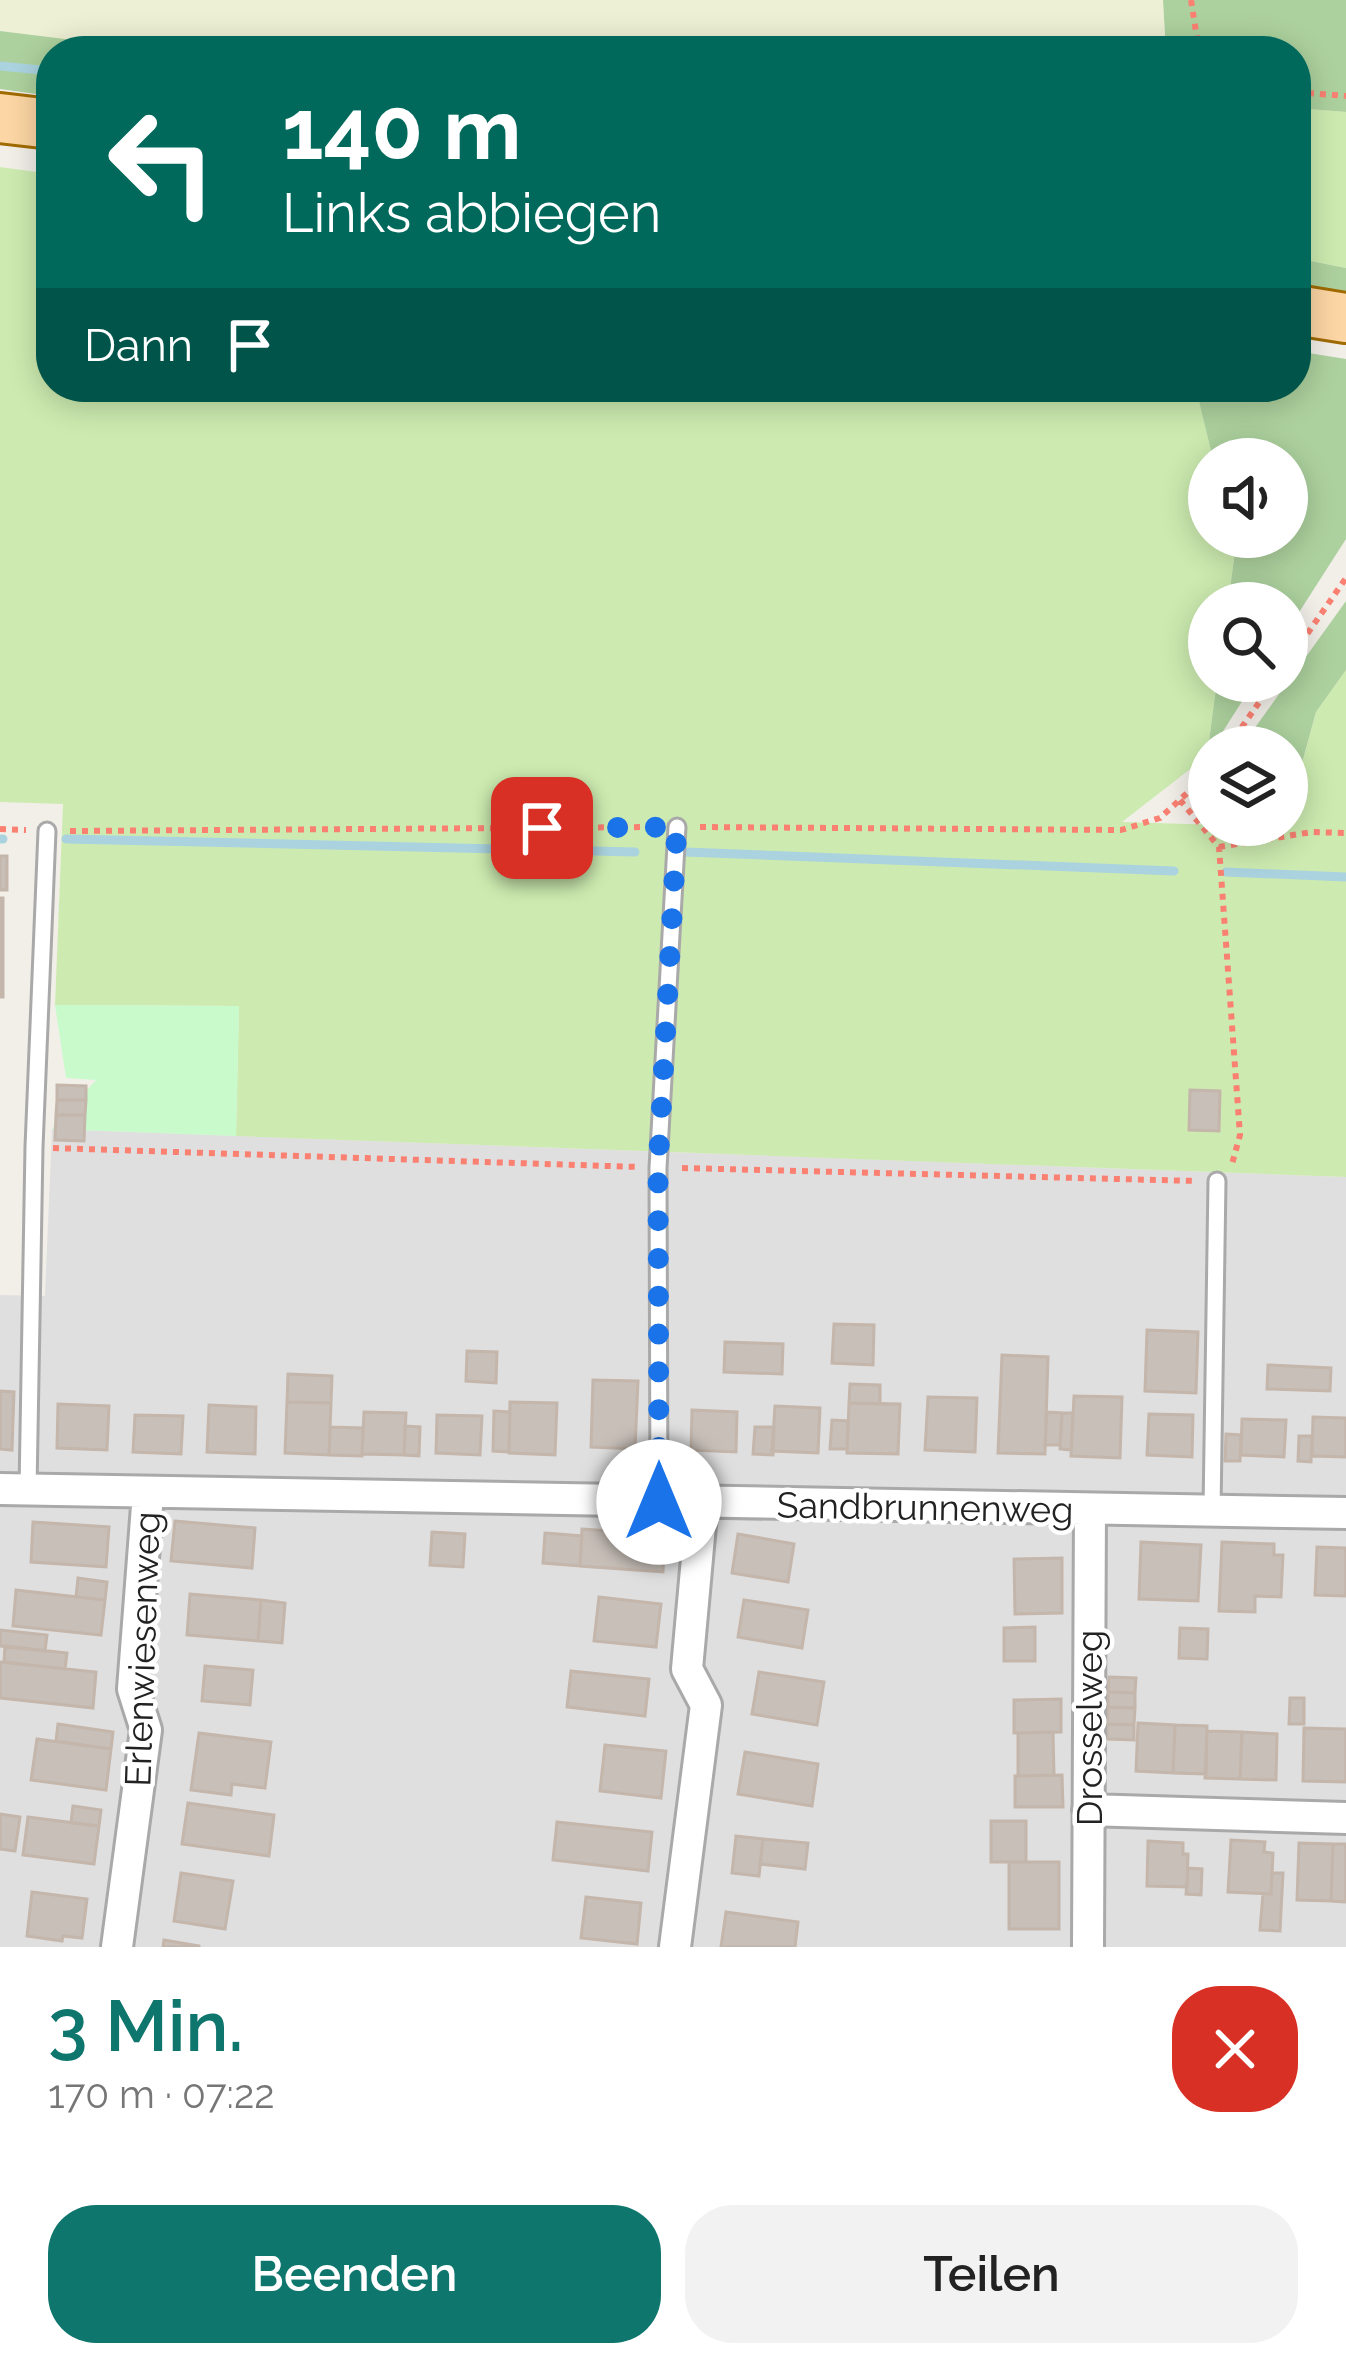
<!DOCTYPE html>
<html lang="de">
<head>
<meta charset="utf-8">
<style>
	:root { --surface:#fff; --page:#f2f2f2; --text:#222; --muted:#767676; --accent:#0f766e }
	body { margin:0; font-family:Raleway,sans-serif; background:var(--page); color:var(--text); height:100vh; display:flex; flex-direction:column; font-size:45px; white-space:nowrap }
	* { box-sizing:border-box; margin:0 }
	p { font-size:39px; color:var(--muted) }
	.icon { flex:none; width:66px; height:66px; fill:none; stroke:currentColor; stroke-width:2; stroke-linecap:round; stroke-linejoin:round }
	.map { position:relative; height:1947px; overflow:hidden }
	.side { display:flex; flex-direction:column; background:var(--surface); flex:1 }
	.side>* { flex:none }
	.top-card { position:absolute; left:36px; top:36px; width:1275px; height:366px; border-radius:48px; box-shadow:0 6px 30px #0003; background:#00695c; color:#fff; overflow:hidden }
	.tools { position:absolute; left:1188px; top:438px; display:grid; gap:24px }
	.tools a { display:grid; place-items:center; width:120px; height:120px; border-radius:50%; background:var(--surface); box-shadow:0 6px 30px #0003; font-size:60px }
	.pin { position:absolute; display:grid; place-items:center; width:102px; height:102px; color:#fff; margin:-51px; border-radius:24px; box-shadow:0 6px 18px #0006 }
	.me { position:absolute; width:132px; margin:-66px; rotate:0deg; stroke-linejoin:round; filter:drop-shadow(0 0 9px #0008) }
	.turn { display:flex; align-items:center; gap:42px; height:252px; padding:0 48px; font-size:54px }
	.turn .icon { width:156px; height:156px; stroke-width:2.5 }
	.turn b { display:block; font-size:84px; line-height:102px }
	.then { display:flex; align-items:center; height:114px; padding:0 48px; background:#0003; gap:24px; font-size:45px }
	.round { display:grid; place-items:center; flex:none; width:126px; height:126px; border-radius:48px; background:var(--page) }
	.overview { display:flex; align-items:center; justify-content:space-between; height:204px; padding:0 48px }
	h1 { font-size:72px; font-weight:600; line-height:90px; color:var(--accent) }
	.action { display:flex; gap:24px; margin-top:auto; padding:24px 48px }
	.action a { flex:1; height:138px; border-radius:48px; background:var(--accent); color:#fff; font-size:48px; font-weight:600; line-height:138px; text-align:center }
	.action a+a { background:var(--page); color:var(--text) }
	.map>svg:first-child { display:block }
</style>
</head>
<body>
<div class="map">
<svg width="1346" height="1947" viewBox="0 0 1346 1947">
	<rect width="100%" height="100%" fill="#f2efe9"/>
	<path fill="#e0dfdf" d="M 52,1129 L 1346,1177 L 1346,1947 L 0,1947 L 0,1295 L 45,1296 Z"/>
	<path fill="#eef0d5" d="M 0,0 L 1163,0 L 1166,51 L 162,51 L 0,31 Z"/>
	<path fill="#cdebb0" d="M 1296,108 L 1346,112 L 1346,268 L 1296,258 Z
		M 0,167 L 51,174 L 51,387 L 1177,387 L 1197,392 L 1213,459 L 1209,459 L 1209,537 L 1231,537 L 1235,552 L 1228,603 L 1209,603 L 1209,681 L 1217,681 L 1207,756 L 1122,822 L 1285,827 L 1316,712 L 1346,670 L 1346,1177 L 236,1136 L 239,1006 L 55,1005 L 63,804 L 0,802 Z"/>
	<path fill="#add19e" d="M 1163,0 L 1346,0 L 1346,112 L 1296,108 L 1296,51 L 1166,51 Z
		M 0,31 L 162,51 L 51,51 L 51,96 L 0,89 Z
		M 1296,258 L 1346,268 L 1346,296 L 1296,286 Z
		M 1296,351 L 1346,359 L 1346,539 L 1287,631 L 1287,603 L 1228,603 L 1235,552 L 1231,537 L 1287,537 L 1287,459 L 1213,459 L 1197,393 L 1177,387 L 1296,387 Z
		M 1346,601 L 1346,670 L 1316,712 L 1287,818 L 1287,747 L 1241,747 Z
		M 1217,681 L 1255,681 L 1213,747 L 1209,747 L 1207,756 Z"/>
	<path fill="#c8facc" d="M 55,1005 L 239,1006 L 236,1136 L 52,1129 L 96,1080 L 66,1078 Z"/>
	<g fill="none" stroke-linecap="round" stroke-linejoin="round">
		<path stroke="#aad3df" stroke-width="9" d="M 0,66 L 51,71
			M 0,839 L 3,839
			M 66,839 L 635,852
			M 685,852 L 1174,871
			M 1226,872 L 1346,877"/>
	</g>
	<path fill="#c7bfb8" stroke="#c4b6ab" stroke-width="3" d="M 0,856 L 7,856 L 7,890 L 0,890 Z
		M 0,898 L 3,898 L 3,997 L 0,997 Z
		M 57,1085 L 86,1086 L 86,1100 L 57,1100 Z
		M 1190,1090 L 1220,1091 L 1219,1131 L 1189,1130 Z
		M 57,1100 L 86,1100 L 85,1115 L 56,1115 Z
		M 56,1115 L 85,1115 L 84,1141 L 55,1140 Z
		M 834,1324 L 874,1325 L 873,1365 L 832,1363 Z
		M 1147,1330 L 1198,1332 L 1196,1393 L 1145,1391 Z
		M 725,1342 L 783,1344 L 782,1374 L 724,1372 Z
		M 467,1351 L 497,1352 L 496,1383 L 466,1381 Z
		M 1002,1355 L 1048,1357 L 1045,1454 L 998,1453 Z
		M 1268,1365 L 1331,1368 L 1330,1391 L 1267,1389 Z
		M 288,1374 L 332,1376 L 331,1403 L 287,1402 Z
		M 593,1380 L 638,1381 L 635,1449 L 591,1447 Z
		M 850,1384 L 880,1385 L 880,1404 L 849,1403 Z
		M 0,1391 L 14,1392 L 12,1450 L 0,1449 Z
		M 1074,1396 L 1122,1397 L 1120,1458 L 1071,1456 Z
		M 928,1397 L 977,1398 L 975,1452 L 925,1450 Z
		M 287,1402 L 331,1403 L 329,1455 L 285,1453 Z
		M 510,1402 L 557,1403 L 555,1455 L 509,1453 Z
		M 849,1403 L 900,1404 L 898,1454 L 847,1453 Z
		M 58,1404 L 109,1406 L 107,1450 L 57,1448 Z
		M 209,1405 L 256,1407 L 255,1454 L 207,1452 Z
		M 775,1406 L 820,1408 L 818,1453 L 772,1451 Z
		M 692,1410 L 737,1412 L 736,1452 L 691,1450 Z
		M 494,1411 L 510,1412 L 509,1452 L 493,1451 Z
		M 364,1412 L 406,1413 L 404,1455 L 362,1454 Z
		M 1047,1412 L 1062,1413 L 1060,1445 L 1045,1445 Z
		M 1062,1413 L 1073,1413 L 1071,1450 L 1060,1449 Z
		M 1149,1414 L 1193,1415 L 1192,1457 L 1147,1455 Z
		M 135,1415 L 183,1416 L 181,1454 L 133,1452 Z
		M 437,1415 L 482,1416 L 480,1455 L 436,1453 Z
		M 1313,1417 L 1346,1418 L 1346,1457 L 1312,1456 Z
		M 1242,1419 L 1286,1420 L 1284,1457 L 1241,1455 Z
		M 832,1420 L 848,1421 L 847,1449 L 830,1449 Z
		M 405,1426 L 420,1427 L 419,1456 L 404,1455 Z
		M 330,1427 L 363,1428 L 362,1456 L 329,1455 Z
		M 755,1427 L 774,1427 L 773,1455 L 753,1454 Z
		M 1226,1434 L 1241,1435 L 1240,1461 L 1225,1461 Z
		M 1299,1436 L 1312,1436 L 1311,1462 L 1298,1461 Z
		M 175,1521 L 255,1528 L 252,1568 L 171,1561 Z
		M 33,1522 L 109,1527 L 106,1567 L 31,1562 Z
		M 582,1529 L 665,1535 L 663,1572 L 580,1566 Z
		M 432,1532 L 465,1534 L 463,1567 L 430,1565 Z
		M 545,1533 L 582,1536 L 580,1566 L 543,1563 Z
		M 738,1534 L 794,1544 L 788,1582 L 732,1573 Z
		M 1141,1542 L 1201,1545 L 1198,1601 L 1139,1599 Z
		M 1222,1542 L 1274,1544 L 1274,1555 L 1283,1555 L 1281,1597 L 1255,1596 L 1255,1612 L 1219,1611 Z
		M 1317,1547 L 1346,1548 L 1346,1596 L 1315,1595 Z
		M 1062,1558 L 1062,1613 L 1015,1614 L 1014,1559 Z
		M 78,1578 L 107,1582 L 105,1600 L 76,1597 Z
		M 16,1590 L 105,1600 L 101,1635 L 13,1626 Z
		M 190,1594 L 261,1600 L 258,1641 L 187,1635 Z
		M 599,1597 L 661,1604 L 656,1647 L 594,1641 Z
		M 261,1600 L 285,1603 L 282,1643 L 258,1641 Z
		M 744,1600 L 808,1610 L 802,1648 L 738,1637 Z
		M 1035,1627 L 1035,1661 L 1004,1661 L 1004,1628 Z
		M 1180,1628 L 1208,1629 L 1207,1659 L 1179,1658 Z
		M 0,1630 L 47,1635 L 45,1651 L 0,1646 Z
		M 5,1646 L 67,1653 L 65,1669 L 4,1662 Z
		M 0,1662 L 96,1672 L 93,1708 L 0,1698 Z
		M 205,1666 L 253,1670 L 250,1705 L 202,1701 Z
		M 571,1671 L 649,1679 L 645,1716 L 567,1707 Z
		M 759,1672 L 824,1682 L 817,1725 L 752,1714 Z
		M 1109,1677 L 1136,1678 L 1135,1693 L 1108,1692 Z
		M 1108,1692 L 1135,1693 L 1135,1708 L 1108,1707 Z
		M 1290,1698 L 1304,1698 L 1304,1724 L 1289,1724 Z
		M 1061,1699 L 1061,1732 L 1014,1733 L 1014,1700 Z
		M 1108,1707 L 1135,1708 L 1134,1725 L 1107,1724 Z
		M 1138,1723 L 1175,1725 L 1173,1773 L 1136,1771 Z
		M 58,1724 L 113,1732 L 111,1749 L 56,1741 Z
		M 1107,1724 L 1134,1725 L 1134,1740 L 1107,1739 Z
		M 1175,1725 L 1207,1726 L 1206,1774 L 1173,1773 Z
		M 1304,1728 L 1346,1729 L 1346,1782 L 1303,1781 Z
		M 1207,1731 L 1242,1732 L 1240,1779 L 1205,1778 Z
		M 1053,1732 L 1054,1775 L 1018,1776 L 1018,1733 Z
		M 1242,1732 L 1277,1734 L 1276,1780 L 1240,1779 Z
		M 199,1733 L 271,1742 L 265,1788 L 232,1784 L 231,1795 L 191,1790 Z
		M 37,1739 L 111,1749 L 106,1790 L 31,1780 Z
		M 605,1745 L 666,1751 L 661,1798 L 600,1791 Z
		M 745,1752 L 818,1764 L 812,1806 L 738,1794 Z
		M 1062,1775 L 1063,1807 L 1015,1807 L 1015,1776 Z
		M 188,1803 L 274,1815 L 269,1856 L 182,1844 Z
		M 73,1806 L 101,1810 L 99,1826 L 71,1823 Z
		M 0,1814 L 20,1817 L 15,1851 L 0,1849 Z
		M 28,1817 L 99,1826 L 94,1864 L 23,1855 Z
		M 991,1821 L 1026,1821 L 1026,1862 L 991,1862 Z
		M 557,1822 L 652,1832 L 648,1871 L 553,1860 Z
		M 736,1836 L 763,1839 L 759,1876 L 732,1873 Z
		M 763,1839 L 808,1843 L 805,1869 L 760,1864 Z
		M 1231,1840 L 1265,1842 L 1264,1852 L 1273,1853 L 1271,1894 L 1228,1892 Z
		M 1148,1841 L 1183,1843 L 1183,1854 L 1188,1854 L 1187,1887 L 1147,1886 Z
		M 1299,1843 L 1333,1844 L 1331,1901 L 1297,1900 Z
		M 1333,1844 L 1346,1844 L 1346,1902 L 1331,1901 Z
		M 1009,1862 L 1059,1862 L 1059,1929 L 1009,1929 Z
		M 1188,1868 L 1202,1869 L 1201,1895 L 1186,1894 Z
		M 181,1873 L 233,1881 L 225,1929 L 174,1921 Z
		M 1272,1873 L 1283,1873 L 1280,1931 L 1260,1930 L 1263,1894 L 1271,1894 Z
		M 32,1892 L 87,1899 L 82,1938 L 63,1936 L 62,1941 L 27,1936 Z
		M 586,1897 L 641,1903 L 637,1944 L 581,1938 Z
		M 726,1912 L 798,1922 L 795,1947 L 721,1947 Z
		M 164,1940 L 199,1946 L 199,1947 L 163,1947 Z"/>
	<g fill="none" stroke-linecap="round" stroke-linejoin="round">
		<defs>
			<path id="service" d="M 28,1489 L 34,1147 L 47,831
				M 659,1502 L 658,1168 L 677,827
				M 1212,1510 L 1217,1181"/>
			<path id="minor" d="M 0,1489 L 1346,1513
				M 1088,1810 L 1346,1818
				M 117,1947 L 146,1730 L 133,1689 L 148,1493
				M 675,1947 L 706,1705 L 687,1669 L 702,1503
				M 1088,1947 L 1090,1509"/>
			<path id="primary" d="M 0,118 L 51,124
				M 1296,310 L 1346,318"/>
		</defs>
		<use href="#service" stroke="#a9a9a9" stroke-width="21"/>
		<use href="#minor" stroke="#a9a9a9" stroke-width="36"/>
		<use href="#primary" stroke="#a06b00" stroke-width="54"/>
		<path stroke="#fa8072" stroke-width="6" stroke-dasharray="6 6" stroke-linecap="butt" d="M 1191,0 L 1199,51
			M 1296,92 L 1346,96
			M 1287,663 L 1346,578
			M 1228,747 L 1274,681
			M 1180,800 L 1219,847 L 1240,1135 L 1232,1164
			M 700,827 L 1121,830 L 1160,818 L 1209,773
			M 0,829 L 26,830
			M 70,831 L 656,827
			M 1219,847 L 1312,832 L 1346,833
			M 53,1148 L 639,1167
			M 682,1168 L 1197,1181"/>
		<use href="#service" stroke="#fff" stroke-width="15"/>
		<use href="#minor" stroke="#fff" stroke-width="30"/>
		<use href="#primary" stroke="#fcd6a4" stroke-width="48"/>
	</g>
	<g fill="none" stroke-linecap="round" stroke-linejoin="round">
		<path stroke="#1a73e8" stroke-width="21" stroke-dasharray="0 37.8" d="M 542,828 L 677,827 L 658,1168 L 659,1502"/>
	</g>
	<g text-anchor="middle" stroke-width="9" stroke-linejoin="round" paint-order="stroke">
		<g font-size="36" fill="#222" stroke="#fff">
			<text transform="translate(925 1507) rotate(1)" y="13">Sandbrunnenweg</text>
			<text transform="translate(142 1649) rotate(-88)" y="13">Erlenwiesenweg</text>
			<text transform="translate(1089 1728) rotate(-90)" y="13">Drosselweg</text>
		</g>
	</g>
</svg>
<div class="tools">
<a><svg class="icon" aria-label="sound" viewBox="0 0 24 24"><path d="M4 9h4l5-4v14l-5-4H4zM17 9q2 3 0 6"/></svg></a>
<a><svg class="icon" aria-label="search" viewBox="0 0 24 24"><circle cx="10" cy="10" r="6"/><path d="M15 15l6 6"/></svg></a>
<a><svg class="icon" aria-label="layers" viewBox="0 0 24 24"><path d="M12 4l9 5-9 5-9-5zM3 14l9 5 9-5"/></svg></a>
</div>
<div class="pin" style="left:542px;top:828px;background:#d93025"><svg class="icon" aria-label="arrive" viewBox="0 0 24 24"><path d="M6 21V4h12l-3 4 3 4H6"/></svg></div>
<svg class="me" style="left:659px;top:1502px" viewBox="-20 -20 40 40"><circle r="19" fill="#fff"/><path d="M0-13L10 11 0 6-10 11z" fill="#1a73e8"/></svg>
<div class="top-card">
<div class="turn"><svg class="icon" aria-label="left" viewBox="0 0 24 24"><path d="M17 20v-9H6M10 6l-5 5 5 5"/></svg><div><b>140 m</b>Links abbiegen</div></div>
<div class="then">Dann<svg class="icon" aria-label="arrive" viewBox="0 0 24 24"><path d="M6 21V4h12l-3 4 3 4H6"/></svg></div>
</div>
</div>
<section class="side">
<div class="overview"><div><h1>3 Min.</h1><p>170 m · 07:22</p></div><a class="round" style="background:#d93025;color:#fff"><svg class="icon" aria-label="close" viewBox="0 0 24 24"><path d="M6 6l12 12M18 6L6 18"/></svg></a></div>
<div class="action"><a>Beenden</a><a>Teilen</a></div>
</section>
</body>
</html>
